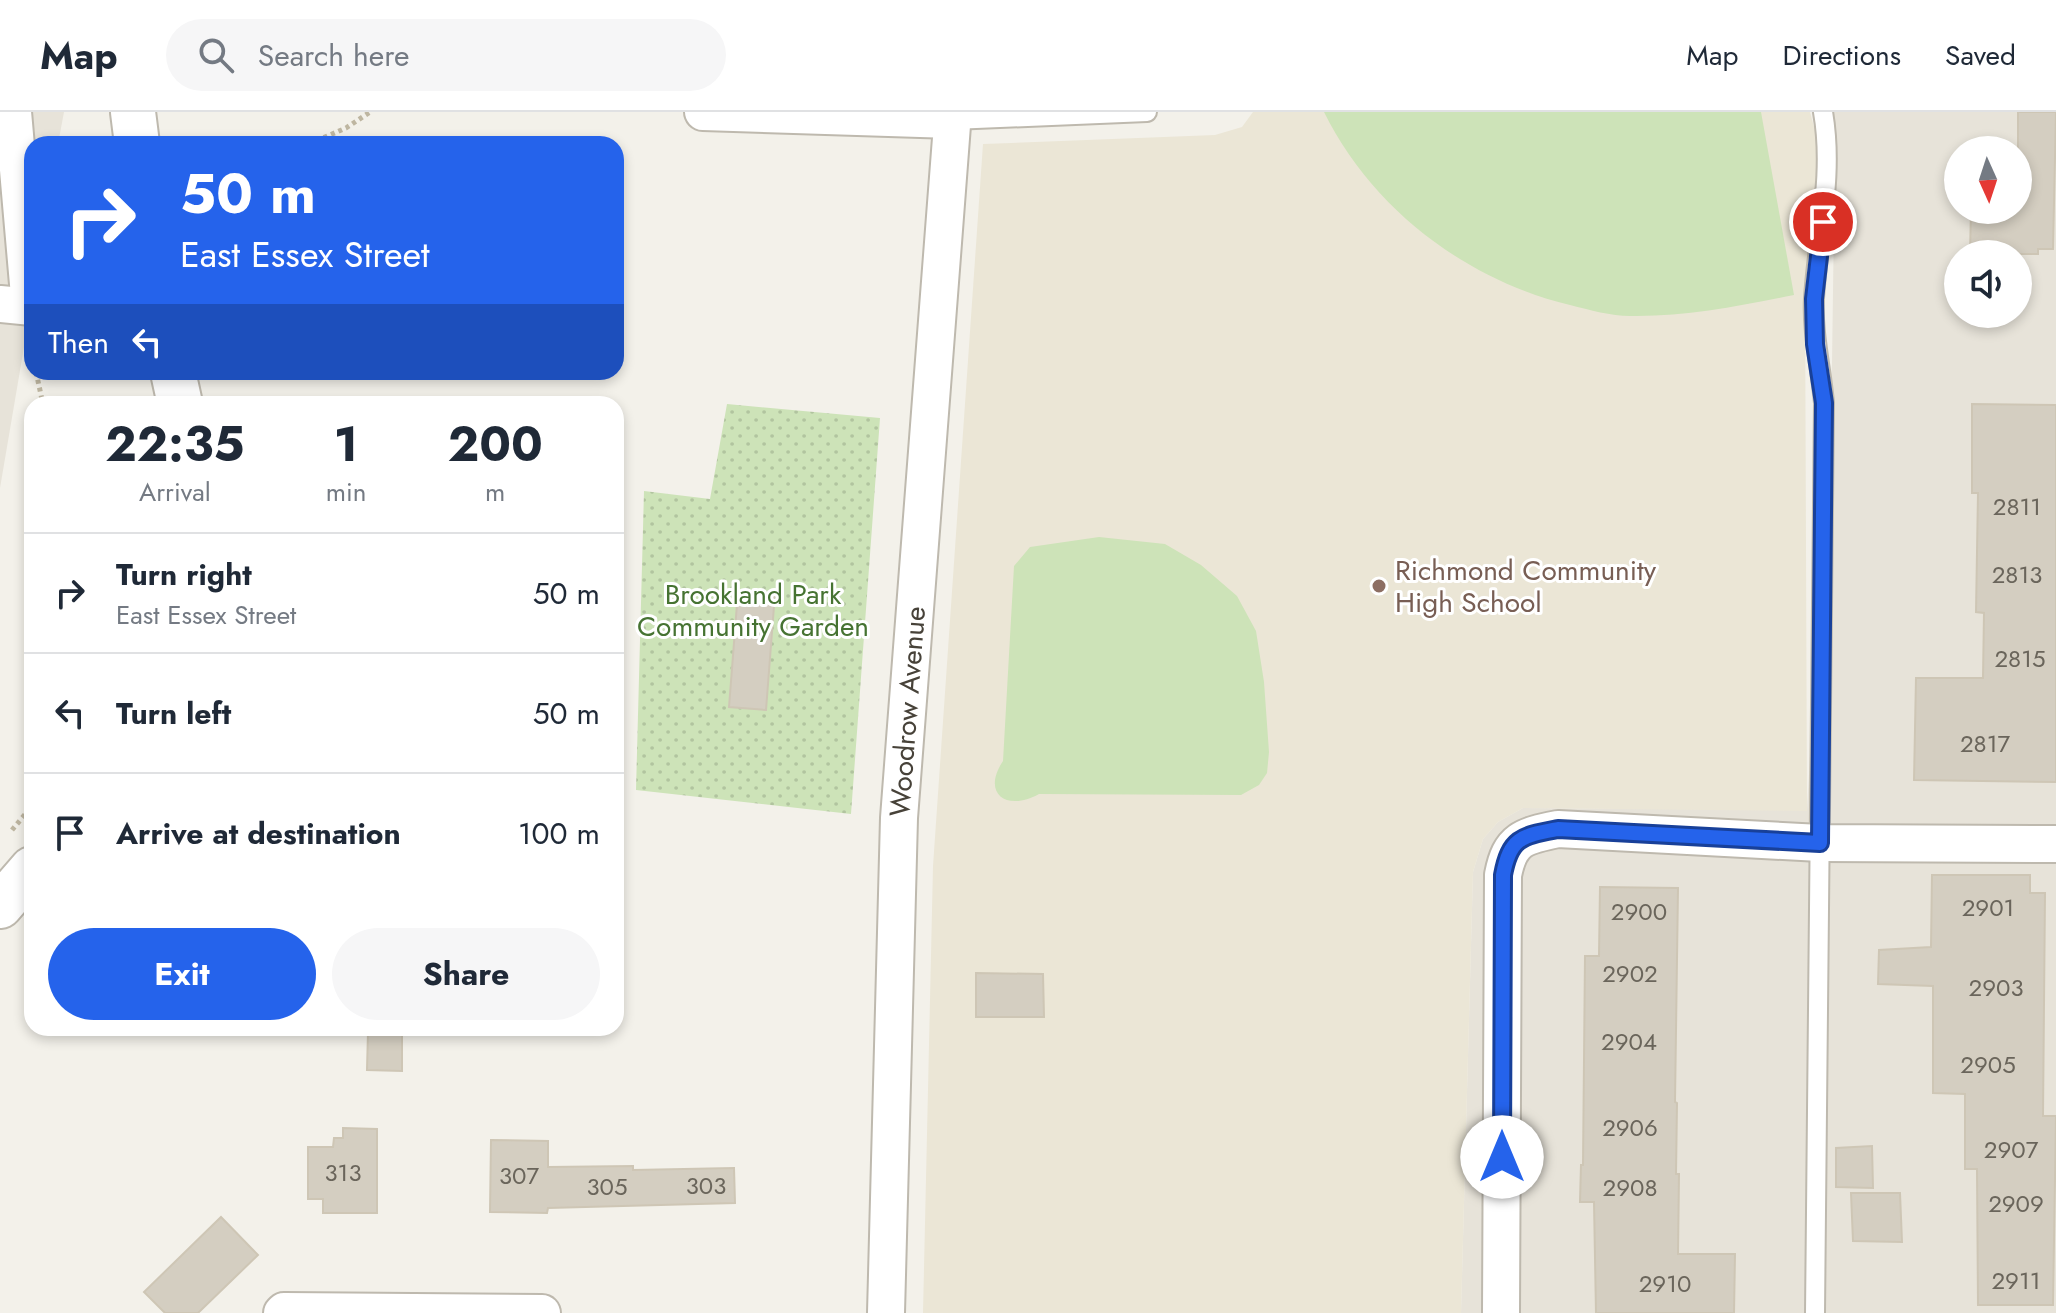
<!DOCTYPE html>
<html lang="en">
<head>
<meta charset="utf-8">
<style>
	:root { --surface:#fff; --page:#f6f6f7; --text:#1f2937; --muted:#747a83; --line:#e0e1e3; --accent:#2563eb }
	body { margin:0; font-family:Jost,sans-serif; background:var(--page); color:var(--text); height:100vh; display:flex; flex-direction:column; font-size:30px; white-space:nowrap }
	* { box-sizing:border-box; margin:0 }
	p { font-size:26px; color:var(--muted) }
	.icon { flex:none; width:44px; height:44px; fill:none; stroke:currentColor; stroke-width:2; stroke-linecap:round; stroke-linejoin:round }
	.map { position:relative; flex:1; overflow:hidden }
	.details { position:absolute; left:24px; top:284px; width:600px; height:640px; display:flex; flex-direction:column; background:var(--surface); border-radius:24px; box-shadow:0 4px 12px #0003 }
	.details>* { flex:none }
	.top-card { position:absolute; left:24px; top:24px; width:600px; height:244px; border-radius:24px; box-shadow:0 4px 12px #0003; background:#2563eb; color:#fff; overflow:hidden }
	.needle { width:52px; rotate:177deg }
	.fabs { position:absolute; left:1944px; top:24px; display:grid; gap:16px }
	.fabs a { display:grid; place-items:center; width:88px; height:88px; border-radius:50%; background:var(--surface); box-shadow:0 4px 12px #0003; font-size:40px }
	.pin { position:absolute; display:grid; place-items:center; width:68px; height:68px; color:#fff; margin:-34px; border:4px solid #fff; border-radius:50%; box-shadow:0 2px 8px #0007 }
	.me { position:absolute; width:88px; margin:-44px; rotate:0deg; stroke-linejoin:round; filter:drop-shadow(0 0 6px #0008) }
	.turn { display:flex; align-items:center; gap:28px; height:168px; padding:0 24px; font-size:36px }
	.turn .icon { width:104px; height:104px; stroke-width:2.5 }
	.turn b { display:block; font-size:56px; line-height:68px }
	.then { display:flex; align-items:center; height:76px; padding:0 24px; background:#0003; gap:16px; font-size:30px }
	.eta { display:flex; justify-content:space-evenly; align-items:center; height:136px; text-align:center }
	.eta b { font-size:48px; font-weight:700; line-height:56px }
	.action { display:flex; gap:16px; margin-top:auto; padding:16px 24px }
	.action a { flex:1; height:92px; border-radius:48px; background:var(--accent); color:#fff; font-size:32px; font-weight:700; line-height:92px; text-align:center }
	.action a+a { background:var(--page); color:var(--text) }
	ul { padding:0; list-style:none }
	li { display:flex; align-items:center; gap:24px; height:120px; padding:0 24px; border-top:2px solid var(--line) }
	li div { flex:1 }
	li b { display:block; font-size:30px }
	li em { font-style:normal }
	header { display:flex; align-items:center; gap:48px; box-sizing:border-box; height:112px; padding:0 40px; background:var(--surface); border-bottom:2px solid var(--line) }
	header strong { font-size:38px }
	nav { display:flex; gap:44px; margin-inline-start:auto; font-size:28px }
	.search { width:560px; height:72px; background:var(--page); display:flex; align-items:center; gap:20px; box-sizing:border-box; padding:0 28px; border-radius:44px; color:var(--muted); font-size:30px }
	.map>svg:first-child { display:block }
</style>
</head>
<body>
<header>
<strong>Map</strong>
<div class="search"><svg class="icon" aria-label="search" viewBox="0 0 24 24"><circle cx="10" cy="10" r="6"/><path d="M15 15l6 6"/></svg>Search here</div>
<nav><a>Map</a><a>Directions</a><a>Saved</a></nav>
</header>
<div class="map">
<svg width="2056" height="1201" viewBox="0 0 2056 1201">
	<defs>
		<pattern id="park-dots" width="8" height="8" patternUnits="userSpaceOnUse" patternTransform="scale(2)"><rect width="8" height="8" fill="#cde3b8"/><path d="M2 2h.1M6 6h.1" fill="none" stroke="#b1c49f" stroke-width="1.8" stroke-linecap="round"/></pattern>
	</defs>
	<rect width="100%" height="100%" fill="#f3f1ea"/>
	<path fill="#e7e3d9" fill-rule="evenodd" d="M 0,0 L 64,0 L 58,32 L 32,32 L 32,188 L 0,376 Z
		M 1831,0 L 2056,0 L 2056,1201 L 1461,1201 L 1473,760 L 1483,727 L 1498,710 L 1523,696 L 1807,698 L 1832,252 L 1835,35 ZM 1958,38 L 2018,38 L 2018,98 L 1958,98 ZM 1958,142 L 2018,142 L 2018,202 L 1958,202 Z"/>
	<path fill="#ebe6d6" d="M 1253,0 L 1810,0 L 1818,30 L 1817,83 L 1809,126 L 1805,171 L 1807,699 L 1523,696 L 1498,710 L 1483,727 L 1473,760 L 1461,1201 L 923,1201 L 933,754 L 983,32 L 1215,23 L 1242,15 Z"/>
	<path fill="#cde3b8" d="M 1324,0 L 1761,0 L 1794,183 C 1740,194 1685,205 1630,204 C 1611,204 1590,198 1570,193 C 1466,168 1372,97 1324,0 Z
		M 1099,425 L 1165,432 L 1201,453 L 1237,484 L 1256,519 L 1264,570 L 1269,640 L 1267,661 L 1259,673 L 1241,683 L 1039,682 C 1007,700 981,682 1003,649 L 1014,454 L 1030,435 Z"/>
	<path fill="url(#park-dots)" d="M 727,292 L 880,306 L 851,702 L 636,678 L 644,379 L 710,387 Z"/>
	<path fill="#d4cec1" stroke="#cec6b5" stroke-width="2" d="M 2018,0 L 2056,0 L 2053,137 L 2038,137 L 2038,142 L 1970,142 L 1971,98 L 2018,98 Z
		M 1972,292 L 2056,293 L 2056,670 L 1914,668 L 1916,566 L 1983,566 L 1984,501 L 1976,500 L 1978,381 L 1972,381 Z
		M 738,479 L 775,481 L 766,598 L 729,595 Z
		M 1932,763 L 2030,763 L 2030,781 L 2045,781 L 2043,1004 L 2056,1004 L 2053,1193 L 1978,1193 L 1977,1057 L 1965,1057 L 1965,982 L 1933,981 L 1933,874 L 1878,872 L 1879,838 L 1931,835 Z
		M 1600,775 L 1678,776 L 1675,990 L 1677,991 L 1676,1062 L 1679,1062 L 1678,1142 L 1735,1142 L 1734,1201 L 1596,1201 L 1594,1090 L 1580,1090 L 1581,1053 L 1583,1053 L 1585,844 L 1599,844 Z
		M 976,861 L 1043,862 L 1044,905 L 976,905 Z
		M 368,920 L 402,921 L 402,959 L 367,958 Z
		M 343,1016 L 377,1017 L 377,1101 L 323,1101 L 323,1087 L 308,1087 L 308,1035 L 333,1035 L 334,1026 L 343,1026 Z
		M 491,1028 L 548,1029 L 548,1055 L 633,1054 L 633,1058 L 734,1056 L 735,1091 L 548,1096 L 547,1101 L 490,1100 Z
		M 1872,1034 L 1873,1076 L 1836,1075 L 1836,1036 Z
		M 1851,1081 L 1900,1081 L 1902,1130 L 1853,1129 Z
		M 221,1105 L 258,1143 L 198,1201 L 165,1201 L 144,1180 Z"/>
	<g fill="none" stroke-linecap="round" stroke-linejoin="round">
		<defs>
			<path id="service" d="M 952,8 L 1147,0
				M 1815,1201 L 1824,291 C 1821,256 1812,221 1814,186 C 1818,123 1834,63 1823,0"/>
			<g id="minor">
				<path d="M 13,0 L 30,195"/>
				<path d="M 703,0 L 952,8"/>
				<path d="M 0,192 L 32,195"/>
				<path d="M 282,1201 L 284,1199 L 542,1201"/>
				<path id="s1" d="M 886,1201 L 899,706 L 953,0"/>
				<path d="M 1501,1201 L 1503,763 C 1510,727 1523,724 1558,717 L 1820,731 L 2056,732"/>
			</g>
			<path id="tertiary" d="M 133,0 L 137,32
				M 173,260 L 180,292
				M 0,794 L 32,757"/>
		</defs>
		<use href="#service" stroke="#beb9ae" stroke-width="22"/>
		<use href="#minor" stroke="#beb9ae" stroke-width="40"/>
		<use href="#tertiary" stroke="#beb9ae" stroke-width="48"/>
		<path stroke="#beb6a1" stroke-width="5" stroke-dasharray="4 4" stroke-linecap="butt" d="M 309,32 L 346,16 L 370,0
			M 36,260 L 43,292
			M 12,718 L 32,694"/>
		<use href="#service" stroke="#fff" stroke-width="18"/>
		<use href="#minor" stroke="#fff" stroke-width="36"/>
		<use href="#tertiary" stroke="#fff" stroke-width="44"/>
	</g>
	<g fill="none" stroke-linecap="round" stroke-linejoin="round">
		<defs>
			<path id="route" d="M 1502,1045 L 1503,763 C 1510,725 1522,724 1558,717 L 1820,731 L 1824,291 L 1815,232 L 1814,187 L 1823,110"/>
		</defs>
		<use href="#route" stroke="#184099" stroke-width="20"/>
		<use href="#route" stroke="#2563eb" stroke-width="14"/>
	</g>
	<circle fill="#8d6e63" stroke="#fff" stroke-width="3" cx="1379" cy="474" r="8"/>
	<g text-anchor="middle" stroke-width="6" stroke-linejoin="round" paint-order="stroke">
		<g font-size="24" fill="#6a655b">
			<text x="2017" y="403">2811</text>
			<text x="2017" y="471">2813</text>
			<text x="2020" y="555">2815</text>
			<text x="1985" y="640">2817</text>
			<text x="1988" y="804">2901</text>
			<text x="1639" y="808">2900</text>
			<text x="1630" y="870">2902</text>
			<text x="1996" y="884">2903</text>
			<text x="1629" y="938">2904</text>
			<text x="1988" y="961">2905</text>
			<text x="1630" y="1024">2906</text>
			<text x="2011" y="1046">2907</text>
			<text x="343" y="1069">313</text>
			<text x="519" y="1072">307</text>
			<text x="706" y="1082">303</text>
			<text x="607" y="1083">305</text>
			<text x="1630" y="1084">2908</text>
			<text x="2016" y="1100">2909</text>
			<text x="2016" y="1177">2911</text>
			<text x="1665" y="1180">2910</text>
		</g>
		<g font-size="28" fill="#785e54" stroke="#fff" text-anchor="start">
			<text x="1395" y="468">Richmond Community<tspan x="1395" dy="32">High School</tspan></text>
		</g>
		<g font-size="28" fill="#467332" stroke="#fff">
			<text x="753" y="492">Brookland Park<tspan x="753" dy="32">Community Garden</tspan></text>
		</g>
		<g font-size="28" fill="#474239" stroke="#fff">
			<text dy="10" stroke="none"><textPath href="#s1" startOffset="602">Woodrow Avenue</textPath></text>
		</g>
	</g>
</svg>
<div class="fabs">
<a><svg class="needle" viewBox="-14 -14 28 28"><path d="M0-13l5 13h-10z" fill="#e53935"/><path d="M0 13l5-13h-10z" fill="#747a83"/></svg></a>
<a><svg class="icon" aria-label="sound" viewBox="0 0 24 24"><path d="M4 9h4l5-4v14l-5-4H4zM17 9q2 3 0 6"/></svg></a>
</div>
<div class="pin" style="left:1823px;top:110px;background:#d93025"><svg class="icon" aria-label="arrive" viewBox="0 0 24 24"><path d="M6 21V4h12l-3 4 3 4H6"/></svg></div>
<svg class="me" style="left:1502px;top:1045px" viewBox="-20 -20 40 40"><circle r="19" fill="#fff"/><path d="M0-13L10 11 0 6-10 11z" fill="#2563eb"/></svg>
<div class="top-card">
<div class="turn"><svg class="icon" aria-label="right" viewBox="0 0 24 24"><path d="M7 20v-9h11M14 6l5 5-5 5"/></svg><div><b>50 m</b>East Essex Street</div></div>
<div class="then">Then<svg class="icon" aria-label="left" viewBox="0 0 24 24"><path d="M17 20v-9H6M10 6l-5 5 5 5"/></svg></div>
</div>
<section class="details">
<div class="eta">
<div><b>22:35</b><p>Arrival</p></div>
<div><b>1</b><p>min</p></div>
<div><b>200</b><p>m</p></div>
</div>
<ul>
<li><svg class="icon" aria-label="right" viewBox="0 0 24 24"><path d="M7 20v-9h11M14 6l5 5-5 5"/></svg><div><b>Turn right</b><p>East Essex Street</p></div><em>50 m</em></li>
<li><svg class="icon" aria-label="left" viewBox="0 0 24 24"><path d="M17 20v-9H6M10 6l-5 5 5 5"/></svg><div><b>Turn left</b></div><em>50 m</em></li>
<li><svg class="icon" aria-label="arrive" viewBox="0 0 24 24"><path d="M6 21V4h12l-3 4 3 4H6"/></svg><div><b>Arrive at destination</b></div><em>100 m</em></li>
</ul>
<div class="action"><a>Exit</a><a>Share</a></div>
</section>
</div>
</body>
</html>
